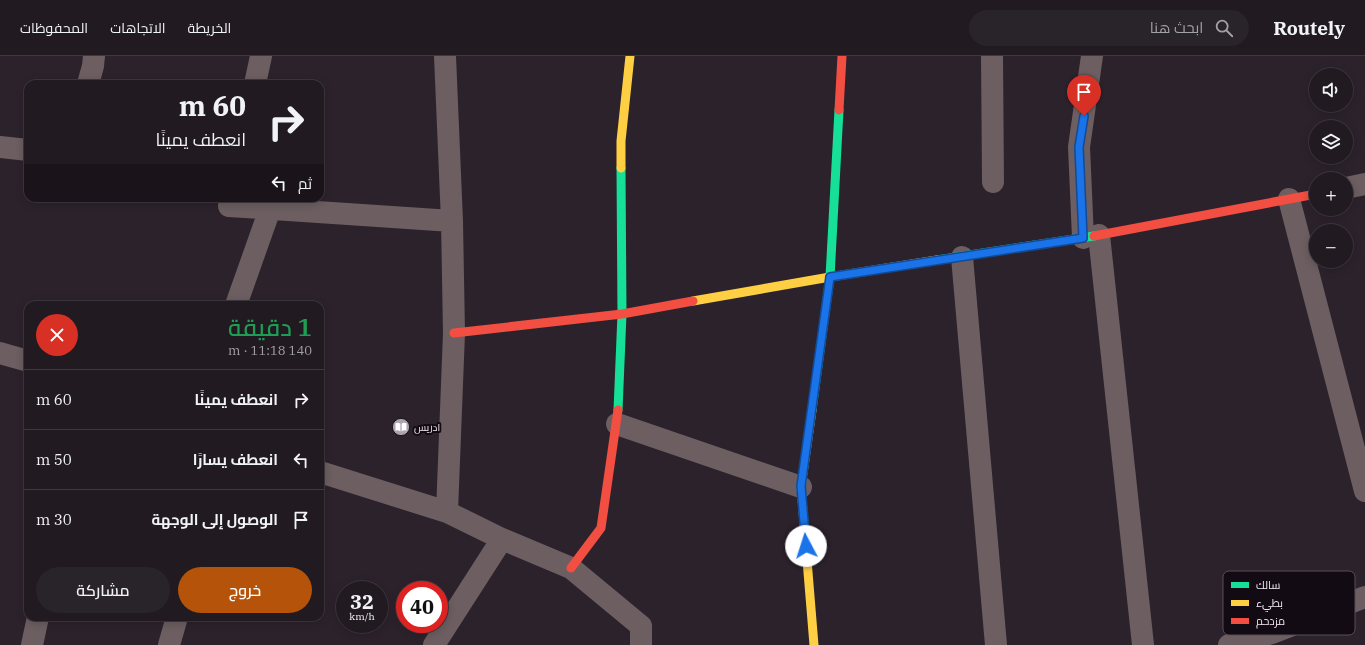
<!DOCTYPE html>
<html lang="ar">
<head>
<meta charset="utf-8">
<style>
	:root { --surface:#211a21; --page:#29232a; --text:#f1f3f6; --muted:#a2a1a5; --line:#3e383f; --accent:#b45309 }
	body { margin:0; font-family:"IBM Plex Serif",Cairo,serif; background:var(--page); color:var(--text); direction:rtl; height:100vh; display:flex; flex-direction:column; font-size:15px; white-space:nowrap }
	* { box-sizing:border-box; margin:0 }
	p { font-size:13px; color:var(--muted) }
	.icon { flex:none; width:22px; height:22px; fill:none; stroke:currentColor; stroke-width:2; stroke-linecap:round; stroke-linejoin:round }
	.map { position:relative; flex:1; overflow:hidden; direction:ltr }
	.panel { position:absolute; left:24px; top:245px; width:300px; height:320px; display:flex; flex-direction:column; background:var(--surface); border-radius:12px; box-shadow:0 2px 10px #0003,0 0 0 1px var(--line); direction:rtl }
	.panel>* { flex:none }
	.hud { position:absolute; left:24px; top:24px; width:300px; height:122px; border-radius:12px; box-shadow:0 2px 10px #0003,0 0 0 1px var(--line); direction:rtl; background:#211a21; color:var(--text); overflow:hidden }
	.controls { position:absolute; left:1309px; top:12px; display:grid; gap:8px }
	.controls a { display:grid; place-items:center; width:44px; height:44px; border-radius:50%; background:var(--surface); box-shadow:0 2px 10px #0003,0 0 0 1px var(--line); font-size:20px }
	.speed { position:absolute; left:336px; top:525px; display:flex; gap:8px; font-size:20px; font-weight:700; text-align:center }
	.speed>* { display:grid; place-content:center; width:52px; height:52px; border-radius:50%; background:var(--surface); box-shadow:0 2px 10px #0003,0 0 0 1px var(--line); line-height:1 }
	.speed small { font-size:10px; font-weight:400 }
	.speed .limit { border:6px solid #d22; background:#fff; color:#111 }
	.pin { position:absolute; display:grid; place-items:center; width:34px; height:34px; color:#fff; margin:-41px -17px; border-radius:50% 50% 50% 0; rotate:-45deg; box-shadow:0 0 4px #0007 }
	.pin .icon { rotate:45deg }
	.me { position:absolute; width:44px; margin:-22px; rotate:355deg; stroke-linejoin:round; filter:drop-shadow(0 0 3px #0008) }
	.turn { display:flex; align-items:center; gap:14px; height:84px; padding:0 12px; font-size:18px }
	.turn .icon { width:52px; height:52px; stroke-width:2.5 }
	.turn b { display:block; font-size:28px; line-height:34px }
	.then { display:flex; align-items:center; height:38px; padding:0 12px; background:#0003; gap:8px; font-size:15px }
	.round { display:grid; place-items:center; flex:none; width:42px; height:42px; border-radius:21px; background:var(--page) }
	.summary { display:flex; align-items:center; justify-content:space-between; height:68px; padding:0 12px }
	h1 { font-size:24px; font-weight:600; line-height:30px; color:#1e9e55 }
	.cta { display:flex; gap:8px; margin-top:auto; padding:8px 12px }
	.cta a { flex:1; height:46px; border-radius:24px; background:var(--accent); color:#fff; font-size:16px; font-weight:600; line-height:46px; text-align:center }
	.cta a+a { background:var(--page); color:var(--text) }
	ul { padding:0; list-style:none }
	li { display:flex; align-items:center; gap:12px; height:60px; padding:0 12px; border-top:1px solid var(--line) }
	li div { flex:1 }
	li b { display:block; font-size:15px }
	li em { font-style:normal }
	header { display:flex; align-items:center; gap:24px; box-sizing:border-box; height:56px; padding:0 20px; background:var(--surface); border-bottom:1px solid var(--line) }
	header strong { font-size:19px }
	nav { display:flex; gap:22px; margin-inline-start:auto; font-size:14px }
	.search { width:280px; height:36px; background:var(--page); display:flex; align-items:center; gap:10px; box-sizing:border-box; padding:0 14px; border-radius:22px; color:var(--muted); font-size:15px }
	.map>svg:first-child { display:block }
</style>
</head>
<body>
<header>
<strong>Routely</strong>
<div class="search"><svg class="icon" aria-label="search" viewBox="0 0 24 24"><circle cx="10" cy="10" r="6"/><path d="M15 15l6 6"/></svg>ابحث هنا</div>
<nav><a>الخريطة</a><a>الاتجاهات</a><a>المحفوظات</a></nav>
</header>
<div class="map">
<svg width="1365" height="589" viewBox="0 0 1365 589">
	<rect width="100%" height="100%" fill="#2c222c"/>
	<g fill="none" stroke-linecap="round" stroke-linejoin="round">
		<path stroke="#6c5e61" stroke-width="22" d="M 445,0 L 452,165 L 454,277 L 447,456
			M 992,0 L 993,126
			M 88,28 L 93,10 L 94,0
			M 255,28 L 261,0
			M 0,91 L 28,94
			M 1346,132 L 1365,128
			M 231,142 L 229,150 L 452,165
			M 1289,143 L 1365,435
			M 1099,179 L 1143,589
			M 1083,182 L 1079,91 L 1092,0
			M 962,201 L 996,589
			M 236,249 L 270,153
			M 0,297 L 28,305
			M 617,368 L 801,431
			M 320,416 L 447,456 L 502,483 L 571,512 L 641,570 L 641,589
			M 32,589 L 38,561
			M 169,589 L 177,561
			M 434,589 L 502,483
			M 1229,589 L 1272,577 L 1365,541"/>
		<path stroke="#16e098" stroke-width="9" d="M 937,204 L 1094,180
			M 618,354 L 622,258 L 621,112
			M 812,354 L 830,221 L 839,54"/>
		<path stroke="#ffcf43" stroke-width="9" d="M 621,112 L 621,85 L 630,0
			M 693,245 L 830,221 L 937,204
			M 812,354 L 801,431 L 814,589"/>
		<path stroke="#f24e42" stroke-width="9" d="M 839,54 L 842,0
			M 1094,180 L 1316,138
			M 454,277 L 622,258 L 693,245
			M 571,512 L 601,472 L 618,354"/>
	</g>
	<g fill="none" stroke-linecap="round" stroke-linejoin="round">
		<defs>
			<path id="route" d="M 806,490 L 801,430 L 830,221 L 1083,182 L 1079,91 L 1084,60"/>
		</defs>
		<use href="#route" stroke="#114b97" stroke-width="10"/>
		<use href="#route" stroke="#1a73e8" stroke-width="7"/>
	</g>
	<defs>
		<symbol id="library-disc" viewBox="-11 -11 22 22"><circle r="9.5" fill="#aea3af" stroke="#120b13"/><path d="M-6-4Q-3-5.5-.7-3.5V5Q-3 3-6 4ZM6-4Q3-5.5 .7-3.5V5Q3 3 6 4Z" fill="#fff"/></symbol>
	</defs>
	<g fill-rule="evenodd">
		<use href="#library-disc" x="391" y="361" width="20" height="20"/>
	</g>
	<g text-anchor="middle" stroke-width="4" stroke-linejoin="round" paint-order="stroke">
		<g font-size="10" fill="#f4e9f5" stroke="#120b13" text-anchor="start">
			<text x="414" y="375">ادريس</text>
		</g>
	</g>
	<rect x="1223" y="515" width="132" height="64" rx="6" fill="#120b13" stroke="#564e57" stroke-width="1"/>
	<rect x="1231" y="526" width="18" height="6" fill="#16e098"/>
	<rect x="1231" y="544" width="18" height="6" fill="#ffcf43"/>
	<rect x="1231" y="562" width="18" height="6" fill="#f24e42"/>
	<g font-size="11" fill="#f4e9f5">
		<text x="1256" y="533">سالك</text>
		<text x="1256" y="551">بطيء</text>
		<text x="1256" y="569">مزدحم</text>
	</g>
</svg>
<div class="controls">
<a><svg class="icon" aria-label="sound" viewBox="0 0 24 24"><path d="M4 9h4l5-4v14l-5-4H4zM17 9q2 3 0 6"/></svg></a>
<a><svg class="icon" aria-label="layers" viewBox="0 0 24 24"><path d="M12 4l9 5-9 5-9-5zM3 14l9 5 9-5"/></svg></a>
<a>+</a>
<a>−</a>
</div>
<div class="speed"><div>32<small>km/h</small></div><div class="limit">40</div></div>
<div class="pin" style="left:1084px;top:60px;background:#d93025"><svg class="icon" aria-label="arrive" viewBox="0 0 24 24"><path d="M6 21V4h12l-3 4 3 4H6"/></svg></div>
<svg class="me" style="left:806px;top:490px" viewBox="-20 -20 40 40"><circle r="19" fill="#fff"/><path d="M0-13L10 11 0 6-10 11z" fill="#1a73e8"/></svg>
<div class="hud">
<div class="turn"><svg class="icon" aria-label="right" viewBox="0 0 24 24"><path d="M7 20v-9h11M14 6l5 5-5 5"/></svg><div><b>60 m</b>انعطف يمينًا</div></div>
<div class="then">ثم<svg class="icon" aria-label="left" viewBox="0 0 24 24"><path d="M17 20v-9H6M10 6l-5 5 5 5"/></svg></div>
</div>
<section class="panel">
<div class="summary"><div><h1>1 دقيقة</h1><p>140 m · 11:18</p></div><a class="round" style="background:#d93025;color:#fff"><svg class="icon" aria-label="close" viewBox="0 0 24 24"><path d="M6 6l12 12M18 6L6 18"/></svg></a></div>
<ul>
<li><svg class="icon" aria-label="right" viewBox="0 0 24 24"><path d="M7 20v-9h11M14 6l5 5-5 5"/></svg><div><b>انعطف يمينًا</b></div><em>60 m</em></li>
<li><svg class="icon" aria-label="left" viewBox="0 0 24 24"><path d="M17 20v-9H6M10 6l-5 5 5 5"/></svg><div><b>انعطف يسارًا</b></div><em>50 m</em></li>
<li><svg class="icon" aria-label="arrive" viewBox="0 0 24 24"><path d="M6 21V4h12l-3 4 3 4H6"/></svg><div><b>الوصول إلى الوجهة</b></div><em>30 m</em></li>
</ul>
<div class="cta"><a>خروج</a><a>مشاركة</a></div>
</section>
</div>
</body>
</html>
